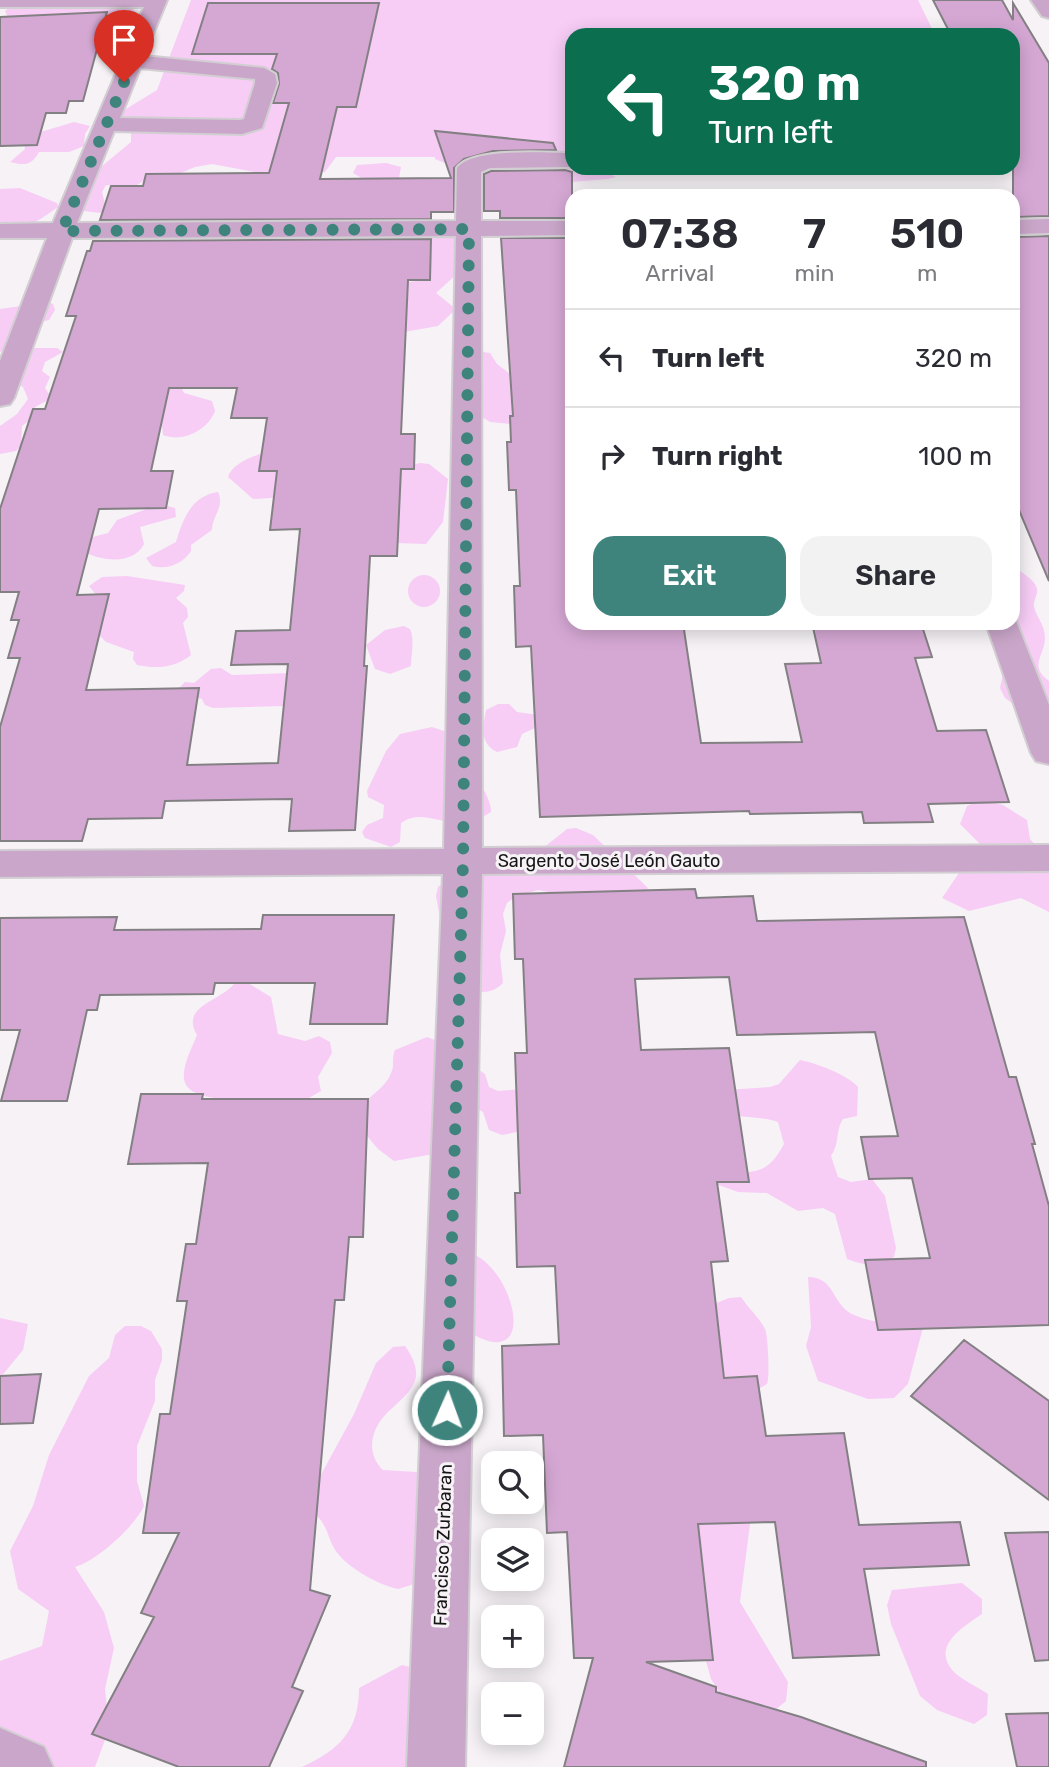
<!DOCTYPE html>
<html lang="en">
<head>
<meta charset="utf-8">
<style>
	:root { --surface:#fff; --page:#f2f2f3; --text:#2b2b33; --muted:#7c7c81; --line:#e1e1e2; --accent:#3e847d }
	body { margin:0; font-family:Rubik,sans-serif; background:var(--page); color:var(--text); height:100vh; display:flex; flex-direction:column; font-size:26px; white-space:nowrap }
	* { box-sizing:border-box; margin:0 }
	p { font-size:23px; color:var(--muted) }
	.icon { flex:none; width:38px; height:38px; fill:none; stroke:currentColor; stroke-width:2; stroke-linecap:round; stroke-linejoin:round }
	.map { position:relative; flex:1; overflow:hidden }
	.side { position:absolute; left:565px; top:189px; width:455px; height:441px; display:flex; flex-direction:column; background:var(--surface); border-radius:21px; box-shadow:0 4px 18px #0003 }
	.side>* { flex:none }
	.guide { position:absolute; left:565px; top:28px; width:455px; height:147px; border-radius:21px; box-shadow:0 4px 18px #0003; background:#0b6e4f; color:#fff; overflow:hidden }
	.buttons { position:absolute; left:481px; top:1451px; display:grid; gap:14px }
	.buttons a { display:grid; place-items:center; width:63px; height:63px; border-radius:14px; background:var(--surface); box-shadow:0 4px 18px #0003; font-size:35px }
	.pin { position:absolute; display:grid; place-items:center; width:60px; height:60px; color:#fff; margin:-72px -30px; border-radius:50% 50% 50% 0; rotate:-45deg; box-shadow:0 0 7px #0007 }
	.pin .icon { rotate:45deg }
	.me { position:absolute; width:77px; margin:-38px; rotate:2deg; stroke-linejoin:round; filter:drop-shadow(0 0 5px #0008) }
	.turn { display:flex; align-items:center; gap:24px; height:147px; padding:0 28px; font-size:32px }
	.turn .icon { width:91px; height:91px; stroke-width:2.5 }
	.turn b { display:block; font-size:49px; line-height:60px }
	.eta { display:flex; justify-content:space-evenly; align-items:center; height:119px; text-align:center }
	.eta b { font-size:42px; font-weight:600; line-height:49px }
	.cta { display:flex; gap:14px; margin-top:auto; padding:14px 28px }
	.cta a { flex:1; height:80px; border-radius:21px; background:var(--accent); color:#fff; font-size:28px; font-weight:600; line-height:80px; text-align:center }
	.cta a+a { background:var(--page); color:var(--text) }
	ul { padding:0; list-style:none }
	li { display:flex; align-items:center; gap:21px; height:98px; padding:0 28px; border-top:2px solid var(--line) }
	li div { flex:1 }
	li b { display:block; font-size:26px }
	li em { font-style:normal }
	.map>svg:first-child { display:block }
</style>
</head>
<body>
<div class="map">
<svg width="1049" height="1767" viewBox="0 0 1049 1767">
	<rect width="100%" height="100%" fill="#f6f2f6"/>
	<path fill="#f7cdf6" d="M 191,0 L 918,0 L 935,35 L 572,35 L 572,168 L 605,168 L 607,173 L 616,177 L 608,179 L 559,183 L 549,174 L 564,167 L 447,164 L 435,159 L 435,157 L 336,157 L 325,172 L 292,176 L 265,174 L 212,164 L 195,167 L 176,175 L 149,177 L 134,187 L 106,185 L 102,192 L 105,204 L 101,213 L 84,211 L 81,208 L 96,171 L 131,142 L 131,133 L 113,117 L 157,90 Z
		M 10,7 L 131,7 L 140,18 L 134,22 L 127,43 L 108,46 L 98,43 L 94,32 L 107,23 L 105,17 L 34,15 L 0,27 L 8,17 L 5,11 Z
		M 74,122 L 90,126 L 85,134 L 84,146 L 69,152 L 39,152 C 32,165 25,166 10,162 L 25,149 L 24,137 Z
		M 386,163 L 401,167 L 399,178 L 365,180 L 353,173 L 357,165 Z
		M 20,188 L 57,203 L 58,207 C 27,229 36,222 0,223 L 0,189 Z
		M 435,236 L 460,238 L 458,273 L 436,293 L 456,309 L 438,326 L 404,332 L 401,283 L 424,280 L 417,241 Z
		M 48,302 L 53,304 L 55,310 L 49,320 L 31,324 L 8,349 L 0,352 L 0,309 Z
		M 23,348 L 57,348 L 63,352 L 45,362 L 42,371 L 50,377 L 45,388 L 52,398 L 35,407 L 33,418 L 22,426 L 21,446 L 16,451 L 0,454 L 0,426 L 17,414 L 28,399 L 23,387 L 14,383 Z
		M 476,351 L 490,353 L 497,364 L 524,384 L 511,424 L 490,422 L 466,407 Z
		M 186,385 L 182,389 L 184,393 L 212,401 L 215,411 C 208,430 183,443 163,435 L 161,416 L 121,395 Z
		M 273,451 L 288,497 L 253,499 L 228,477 C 231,463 259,453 273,451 Z
		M 420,463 L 429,464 L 448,479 L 443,522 L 426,544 L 396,543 L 397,469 Z
		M 218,492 C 225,507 212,516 212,530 L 191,545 L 191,551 C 182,564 168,570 152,566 L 146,558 L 176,542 C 183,519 191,496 218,492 Z
		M 160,504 L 175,508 L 176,517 L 140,527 L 144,544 C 133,565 104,561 86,553 L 89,538 L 108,533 L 117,520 Z
		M 1013,563 C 1019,573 1031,576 1036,586 C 1040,593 1033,599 1034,607 C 1037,618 1045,625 1045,638 C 1045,655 1028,666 1049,681 L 1049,720 L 1027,714 L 1005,698 L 1000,688 L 1013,623 Z
		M408 591a16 16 0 1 1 32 0a16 16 0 1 1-32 0Z
		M 127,576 L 185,585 L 184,591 L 176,598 L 187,608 L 188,617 L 183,623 L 191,655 C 175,668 157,669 137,665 L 133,659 L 134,652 L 106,642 L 99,635 L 98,613 L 106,607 L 89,586 L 102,577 Z
		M 404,626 L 410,629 C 415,640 411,654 411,666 L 390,674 L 375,669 L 366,645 L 385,630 Z
		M 221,668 L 232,675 L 289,673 L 285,706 L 213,708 L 205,705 L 202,699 L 175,692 L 185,682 L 194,683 L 211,669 Z
		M 498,704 L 509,704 L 517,712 L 538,715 L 537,727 L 522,734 L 517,747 L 497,752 C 479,743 483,726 486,710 Z
		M 432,727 L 450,733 C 459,751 493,796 491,812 C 450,839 429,804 401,823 L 400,842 L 391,847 L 365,838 L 362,832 L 367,825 L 383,818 L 384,805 L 368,797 L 367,791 L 386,751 L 400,734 Z
		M 980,800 L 1003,805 L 1027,820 L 1030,839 L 1049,861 L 1049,912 L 1021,898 L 969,911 L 942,898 L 959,873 L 989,853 L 960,824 L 967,806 Z
		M 576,828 L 593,835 L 647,887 L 649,892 L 553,893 L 538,890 L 515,897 L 507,903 L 503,914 L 506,931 L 500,955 L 503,983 C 487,999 472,990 452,983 L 436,896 L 438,887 L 489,848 L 507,846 L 543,848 L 567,829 Z
		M 248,983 L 271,997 L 278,1034 L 305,1041 L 319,1036 L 330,1042 L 332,1053 L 318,1077 L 321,1091 L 307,1099 C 284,1099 195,1108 185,1083 C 180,1069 192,1048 197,1035 C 180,1006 219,1002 234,984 Z
		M 427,1037 L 440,1042 L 470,1075 L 479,1070 L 485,1074 L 489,1087 L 498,1091 L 524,1089 L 527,1130 L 502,1135 L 489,1130 L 483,1112 L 477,1109 L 434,1154 L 394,1161 L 378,1149 L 362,1130 L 363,1104 C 372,1094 386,1087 391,1073 C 395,1066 391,1059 395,1050 Z
		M 800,1060 C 816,1063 848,1075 858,1087 L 857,1116 L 843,1119 C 835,1131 840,1143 831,1156 L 838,1177 L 851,1182 L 872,1179 L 885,1196 L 896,1248 L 894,1257 C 877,1267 865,1266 847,1259 L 835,1214 L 823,1208 L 798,1211 L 767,1193 L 738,1192 L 716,1184 C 746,1161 761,1187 784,1144 L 778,1122 C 761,1116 741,1118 722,1113 L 726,1090 L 770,1087 L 779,1084 Z
		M 471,1253 C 518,1271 542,1386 457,1324 Z
		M 808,1277 C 836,1277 831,1305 854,1315 C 876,1325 901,1323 924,1324 L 908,1384 L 894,1398 L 868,1399 L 818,1381 L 806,1346 L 811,1327 Z
		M 741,1297 C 748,1308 759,1317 765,1329 C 768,1335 770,1377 767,1384 L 758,1389 L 732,1386 L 718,1367 L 701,1309 L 729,1298 Z
		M 0,1318 L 28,1324 L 23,1350 L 0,1378 Z
		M 125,1326 L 141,1326 L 151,1331 L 162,1349 L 162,1360 L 155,1380 L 155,1401 L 137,1446 L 137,1481 L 144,1506 C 134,1527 98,1560 75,1567 L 104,1612 L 114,1648 L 105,1689 L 109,1729 L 95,1767 L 0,1767 L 0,1661 L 42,1646 L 49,1611 L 18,1589 L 10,1551 L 33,1506 L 49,1455 L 89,1376 L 109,1358 L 115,1335 Z
		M 405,1346 C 429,1380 410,1391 387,1413 C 370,1430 366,1454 383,1470 L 416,1472 L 427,1478 L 421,1582 L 398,1589 C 378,1585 344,1566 334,1548 C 327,1535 327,1525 316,1515 L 317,1482 L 354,1414 L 376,1363 L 393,1347 Z
		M 740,1506 L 750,1524 L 740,1602 L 788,1682 L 786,1701 L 774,1711 L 725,1701 L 711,1679 L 704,1654 L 602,1512 Z
		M 962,1583 L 982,1599 L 982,1614 C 963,1627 929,1647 955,1673 C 964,1681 978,1687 988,1694 L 987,1715 L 974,1724 L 937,1710 L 920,1696 L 891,1624 L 887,1605 L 892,1590 Z
		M 402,1665 L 415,1668 L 430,1767 L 302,1767 C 339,1750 359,1731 359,1688 Z"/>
	<path fill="#d5a8d4" stroke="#838083" stroke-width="2" fill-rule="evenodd" d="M 933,0 L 1002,0 L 1013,20 L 1013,3 L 1049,63 L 1049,216 L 1013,217 L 1013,35 L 951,35 Z
		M 208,3 L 379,3 L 356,107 L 337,107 L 320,179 L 451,178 L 435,131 L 553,143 L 556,150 L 493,151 L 464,159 L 454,168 L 454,212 L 431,212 L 431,219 L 100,220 L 111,186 L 143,186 L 146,174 L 269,173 L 289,103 L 273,103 L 279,84 L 278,73 L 272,69 L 277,54 L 192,54 Z
		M 107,12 L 83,101 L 69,101 L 66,113 L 46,113 L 37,145 L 0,146 L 0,17 Z
		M 565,170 L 572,172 L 572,218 L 500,218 L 500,211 L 484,211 L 484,174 L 491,171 Z
		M 1049,236 L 1049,581 L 1013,496 L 1013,237 Z
		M 501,238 L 572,238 L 572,623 L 683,623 L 701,743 L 802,742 L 785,664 L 821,663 L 812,623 L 921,623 L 932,657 L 915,658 L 937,731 L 986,730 L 1009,802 L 928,804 L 933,822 L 864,823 L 862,812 L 750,814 L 749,811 L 540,817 L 531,646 L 516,647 L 514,586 L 520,586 L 516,490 L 509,490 L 507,442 L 511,442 L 510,416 L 513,416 Z
		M 431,239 L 430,280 L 408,280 L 401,434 L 415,434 L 414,469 L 401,469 L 397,556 L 370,556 L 364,666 L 367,666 L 355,830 L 289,831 L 292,799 L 165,801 L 162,818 L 88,819 L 82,841 L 0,841 L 0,727 L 20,658 L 8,658 L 19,620 L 11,620 L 19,592 L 0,592 L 0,509 L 33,409 L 45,409 L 76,316 L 66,316 L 87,251 L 90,251 L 93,241 ZM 169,388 L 237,388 L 231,418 L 267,418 L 259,471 L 277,471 L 270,530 L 300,529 L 290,630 L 236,631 L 231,665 L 288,664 L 278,763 L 187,765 L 199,688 L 86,690 L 109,594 L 77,595 L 99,509 L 166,508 L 173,471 L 151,471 Z
		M 695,889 L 697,898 L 753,896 L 757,921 L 964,917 L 1009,1077 L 1016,1077 L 1035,1144 L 1032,1144 L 1049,1206 L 1049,1325 L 878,1330 L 865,1260 L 930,1258 L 912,1178 L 869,1179 L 861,1137 L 898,1136 L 875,1032 L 737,1035 L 729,977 L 635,979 L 641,1050 L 729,1048 L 749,1182 L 717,1182 L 728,1261 L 711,1262 L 724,1378 L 757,1376 L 766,1436 L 844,1433 L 859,1525 L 960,1522 L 969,1565 L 864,1569 L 879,1655 L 793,1658 L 775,1522 L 698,1524 L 713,1660 L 646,1662 L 716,1687 L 716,1692 L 801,1717 L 926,1762 L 926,1767 L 564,1767 L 593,1658 L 574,1658 L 567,1532 L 547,1533 L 543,1435 L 504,1436 L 502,1346 L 559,1344 L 555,1266 L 517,1267 L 515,1193 L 520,1193 L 515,1053 L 527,1053 L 523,959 L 515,959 L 513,894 Z
		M 263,915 L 394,915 L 387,1024 L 310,1024 L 315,983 L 215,983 L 213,994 L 100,995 L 97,1010 L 87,1010 L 67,1101 L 1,1101 L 20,1030 L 0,1030 L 0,918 L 117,917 L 114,930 L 261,929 Z
		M 141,1094 L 203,1094 L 202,1099 L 368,1099 L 363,1237 L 349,1237 L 344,1300 L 335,1300 L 310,1590 L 330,1596 L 292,1687 L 303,1691 L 269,1767 L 179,1767 L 92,1734 L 154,1617 L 141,1613 L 179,1533 L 143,1533 L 160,1414 L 170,1414 L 187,1301 L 177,1301 L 186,1244 L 196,1244 L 208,1163 L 128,1164 Z
		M 964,1340 L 1049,1401 L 1049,1500 L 911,1396 Z
		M 41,1374 L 33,1423 L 0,1424 L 0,1376 Z
		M 1049,1532 L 1049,1660 L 1035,1661 L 1005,1533 Z
		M 1049,1713 L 1049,1767 L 1017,1767 L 1006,1714 Z"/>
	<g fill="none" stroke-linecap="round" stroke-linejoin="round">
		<defs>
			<path id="minor" d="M 0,0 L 167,0 L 144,56 L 264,68 L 275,74 L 277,83 L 262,128 L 242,134 L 114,131 L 77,223 L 456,221 L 457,168 C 472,147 547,153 572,153 L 572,167 L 490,168 L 481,172 L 481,221 L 572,221 L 572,235 L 481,236 L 482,848 L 1049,845 L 1049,871 L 482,874 L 465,1767 L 407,1767 L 443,874 L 0,877 L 0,851 L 444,849 L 456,236 L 72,238 L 14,398 L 10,404 L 0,406 L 0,361 L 47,238 L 0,238 L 0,224 L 53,223 L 144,7 L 0,7 ZM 140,68 L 255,79 L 255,83 L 244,119 L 240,120 L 120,118 Z
				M 1031,0 L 1049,0 L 1049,18 L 1042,16 Z
				M 1049,219 L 1049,233 L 1013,234 L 1013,220 Z
				M 1014,616 L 1049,705 L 1049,764 L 1036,761 L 1031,753 L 986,623 L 1013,623 Z
				M 0,1728 L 44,1747 L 53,1767 L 0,1767 Z"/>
		</defs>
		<use href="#minor" stroke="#d2cfd2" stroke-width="4"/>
		<use href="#minor" fill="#caa7ca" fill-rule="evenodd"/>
	</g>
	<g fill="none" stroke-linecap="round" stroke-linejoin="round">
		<path stroke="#3e847d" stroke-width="12" stroke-dasharray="0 21.6" d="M 124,82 L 62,231 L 469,229 L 463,862 L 447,1410"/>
	</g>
	<g text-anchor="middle" stroke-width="6" stroke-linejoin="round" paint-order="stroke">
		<g font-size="18" fill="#171617" stroke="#f6f2f6">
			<text x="609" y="867">Sargento José León Gauto</text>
			<text transform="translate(443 1545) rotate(-88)" y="6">Francisco Zurbaran</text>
		</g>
	</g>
</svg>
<div class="buttons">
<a><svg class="icon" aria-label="search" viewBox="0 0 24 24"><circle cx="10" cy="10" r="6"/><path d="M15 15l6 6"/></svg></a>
<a><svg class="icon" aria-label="layers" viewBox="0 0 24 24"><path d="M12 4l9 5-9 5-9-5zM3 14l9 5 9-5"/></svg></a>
<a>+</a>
<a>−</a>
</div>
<div class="pin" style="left:124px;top:82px;background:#d93025"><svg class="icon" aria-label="arrive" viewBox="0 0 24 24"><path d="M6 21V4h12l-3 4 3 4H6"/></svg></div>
<svg class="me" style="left:447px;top:1410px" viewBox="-20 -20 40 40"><circle r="17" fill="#3e847d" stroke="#fff" stroke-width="3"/><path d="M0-11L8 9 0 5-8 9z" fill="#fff"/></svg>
<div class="guide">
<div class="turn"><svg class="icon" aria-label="left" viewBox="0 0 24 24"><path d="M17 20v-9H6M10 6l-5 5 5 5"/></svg><div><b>320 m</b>Turn left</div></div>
</div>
<section class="side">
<div class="eta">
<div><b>07:38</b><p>Arrival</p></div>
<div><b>7</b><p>min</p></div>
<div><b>510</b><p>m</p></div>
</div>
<ul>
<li><svg class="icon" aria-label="left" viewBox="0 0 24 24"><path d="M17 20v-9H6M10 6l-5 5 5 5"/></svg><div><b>Turn left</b></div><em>320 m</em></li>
<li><svg class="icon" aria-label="right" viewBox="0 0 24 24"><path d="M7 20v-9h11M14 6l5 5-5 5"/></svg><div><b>Turn right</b></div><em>100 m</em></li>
</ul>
<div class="cta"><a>Exit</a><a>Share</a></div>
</section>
</div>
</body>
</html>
